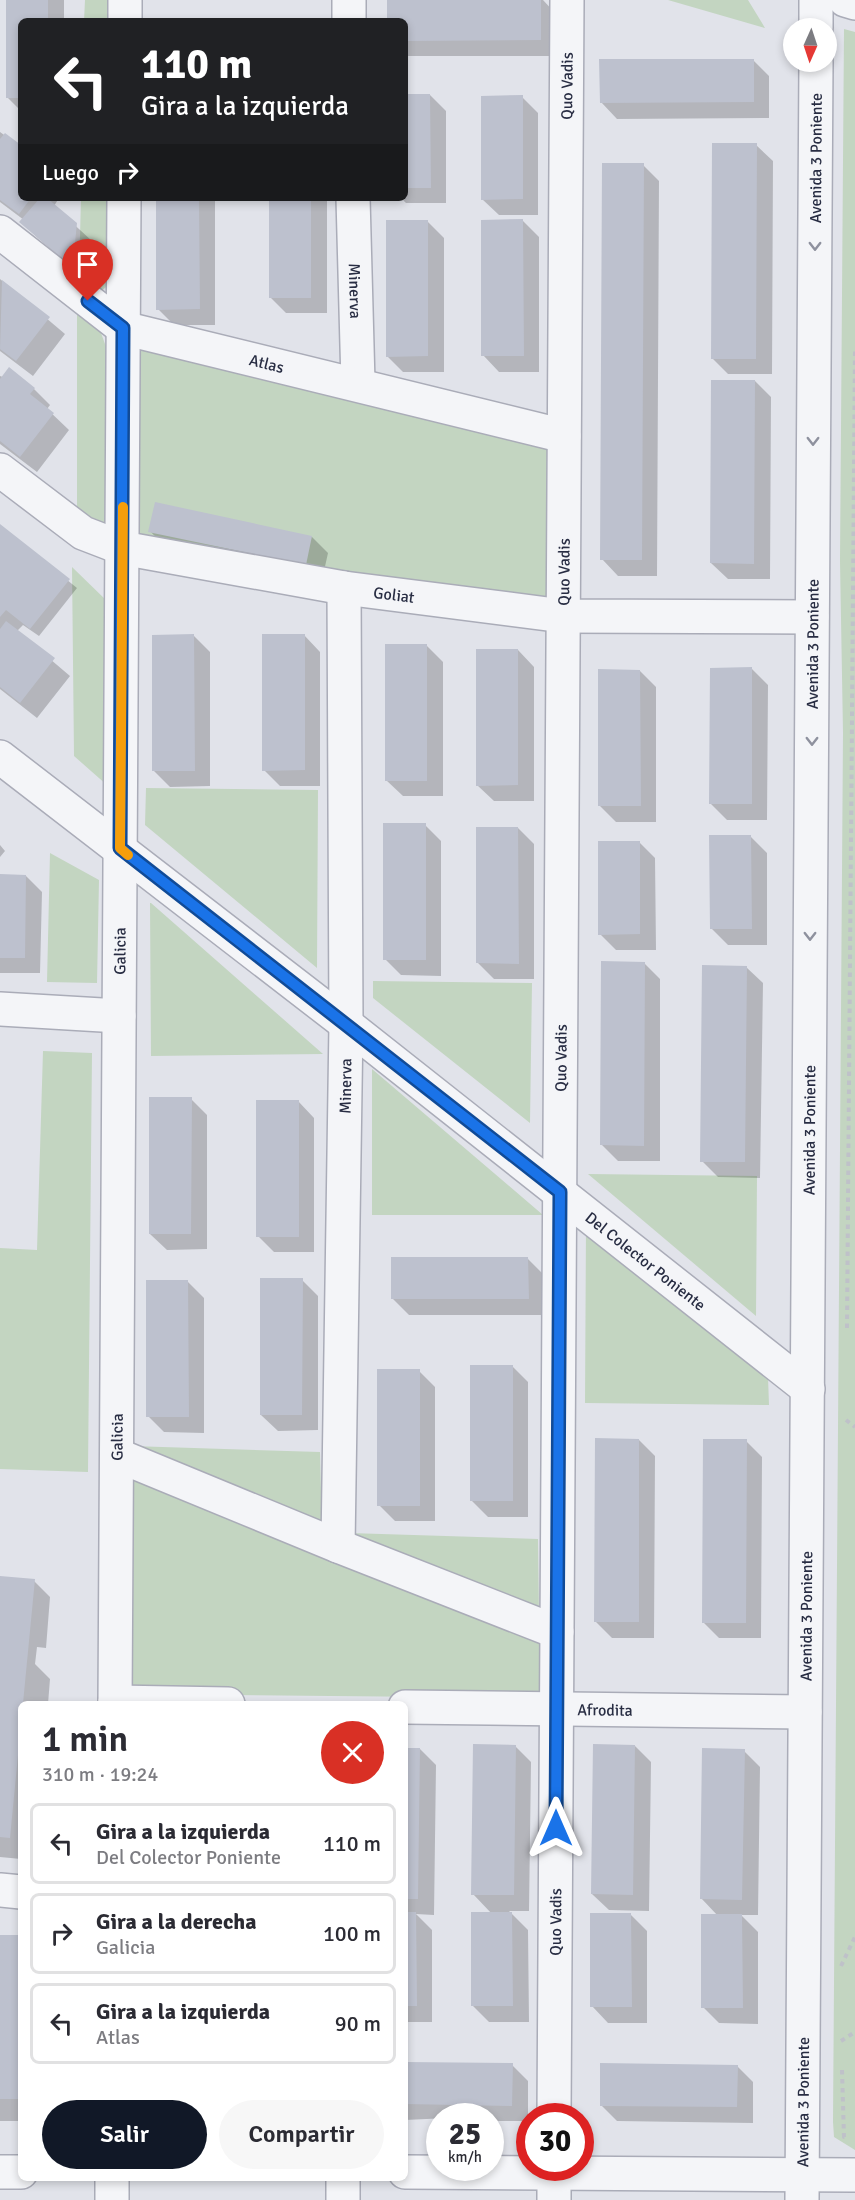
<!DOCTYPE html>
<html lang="es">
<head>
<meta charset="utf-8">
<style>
	:root { --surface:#fff; --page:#f7f7f7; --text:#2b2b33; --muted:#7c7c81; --line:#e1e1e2; --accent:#111827 }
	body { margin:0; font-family:Signika,sans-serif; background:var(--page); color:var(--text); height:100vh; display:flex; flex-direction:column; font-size:22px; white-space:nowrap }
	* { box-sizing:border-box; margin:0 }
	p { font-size:20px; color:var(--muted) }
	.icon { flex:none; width:33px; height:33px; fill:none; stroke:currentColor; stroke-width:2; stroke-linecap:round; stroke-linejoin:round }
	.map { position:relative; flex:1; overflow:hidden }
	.sheet { position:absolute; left:18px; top:1701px; width:390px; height:480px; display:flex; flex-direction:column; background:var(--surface); border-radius:9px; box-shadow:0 3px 9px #0003 }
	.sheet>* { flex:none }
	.hud { position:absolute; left:18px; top:18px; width:390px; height:183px; border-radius:9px; box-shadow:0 3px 9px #0003; background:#202124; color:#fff; overflow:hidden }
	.needle { width:39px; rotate:183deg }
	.fabs { position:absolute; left:783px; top:18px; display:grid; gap:12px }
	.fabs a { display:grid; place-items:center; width:54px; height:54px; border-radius:50%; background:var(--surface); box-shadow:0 3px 9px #0003; font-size:30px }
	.speed { position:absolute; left:426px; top:2103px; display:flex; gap:12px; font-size:30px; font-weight:700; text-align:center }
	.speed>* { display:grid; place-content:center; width:78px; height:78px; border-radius:50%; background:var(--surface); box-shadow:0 3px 9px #0003; line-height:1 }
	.speed small { font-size:15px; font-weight:400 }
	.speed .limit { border:9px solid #d22; background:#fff; color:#111 }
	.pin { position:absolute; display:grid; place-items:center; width:51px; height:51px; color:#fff; margin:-62px -26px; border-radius:50% 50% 50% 0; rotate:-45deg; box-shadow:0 0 6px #0007 }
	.pin .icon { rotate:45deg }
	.me { position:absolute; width:66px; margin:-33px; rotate:0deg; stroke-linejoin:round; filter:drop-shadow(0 0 4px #0008) }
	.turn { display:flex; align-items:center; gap:21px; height:126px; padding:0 24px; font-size:27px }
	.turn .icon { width:78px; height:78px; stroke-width:2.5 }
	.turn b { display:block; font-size:42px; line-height:51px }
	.then { display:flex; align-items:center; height:57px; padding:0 24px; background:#0003; gap:12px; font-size:22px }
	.round { display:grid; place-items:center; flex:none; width:63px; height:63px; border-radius:32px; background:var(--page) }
	.head { display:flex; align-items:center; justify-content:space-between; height:102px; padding:0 24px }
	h1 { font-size:36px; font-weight:600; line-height:45px }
	.button { display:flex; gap:12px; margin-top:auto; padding:12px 24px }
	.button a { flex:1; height:69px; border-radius:36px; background:var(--accent); color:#fff; font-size:24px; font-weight:600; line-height:69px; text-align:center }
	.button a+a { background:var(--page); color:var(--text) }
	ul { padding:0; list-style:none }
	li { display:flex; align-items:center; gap:18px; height:81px; margin:0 12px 9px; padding:0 12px; border:3px solid var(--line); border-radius:9px }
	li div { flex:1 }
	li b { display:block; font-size:22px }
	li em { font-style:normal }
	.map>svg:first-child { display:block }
</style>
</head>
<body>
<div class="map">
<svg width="855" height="2200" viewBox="0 0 855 2200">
	<rect width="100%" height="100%" fill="#e1e3ea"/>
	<path fill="#c3d5c1" d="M 85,0 L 114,0 L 114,21 L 84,21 Z
		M 668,0 L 748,0 L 765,28 Z
		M 844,29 L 855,32 L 855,2150 L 834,2137 L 833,2122 L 843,733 L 840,561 Z
		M 81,198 L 112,198 L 111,283 L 100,292 L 79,276 Z
		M 77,310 L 101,333 L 109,355 L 112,522 L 102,531 L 77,517 Z
		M 147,348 L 544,444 L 549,453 L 546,597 L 532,602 L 134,539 L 128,356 Z
		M 72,567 L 108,602 L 108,786 L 74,756 Z
		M 146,788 L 318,790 L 317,968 L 145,825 Z
		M 50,853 L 99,880 L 97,983 L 47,982 Z
		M 150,903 L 151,903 L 323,1054 L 151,1056 Z
		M 373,981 L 532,983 L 530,1123 L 373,998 Z
		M 43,1051 L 92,1053 L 88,1472 L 0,1469 L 0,1248 L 37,1250 Z
		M 372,1069 L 543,1215 L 372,1215 Z
		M 588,1174 L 757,1176 L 756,1316 Z
		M 586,1226 L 768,1377 L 769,1405 L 585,1403 Z
		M 131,1446 L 320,1452 L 322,1529 Z
		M 120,1475 L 540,1640 L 540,1698 L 118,1694 Z
		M 349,1533 L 538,1539 L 539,1616 Z"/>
	<path fill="#0003" d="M 7,0 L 64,0 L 64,21 L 21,21 L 21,111 L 7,97 Z
		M 388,0 L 543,0 L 556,14 L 557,56 L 405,56 L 405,21 L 388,21 Z
		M 753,60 L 769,76 L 769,118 L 617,119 L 601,102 Z
		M 405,95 L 430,95 L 446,111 L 446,203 L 406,203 L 401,198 L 405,198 Z
		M 522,97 L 538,113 L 538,215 L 499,215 L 482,199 Z
		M 0,132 L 21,147 L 21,198 L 59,198 L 54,206 L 92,241 L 88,281 L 38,238 L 21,222 L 24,220 L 0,202 Z
		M 756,145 L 773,161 L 772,374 L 728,374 L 712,358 Z
		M 643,165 L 659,181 L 657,576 L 618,576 L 602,559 Z
		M 157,198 L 215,198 L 215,325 L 174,325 L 158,309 Z
		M 270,198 L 327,198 L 327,313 L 286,313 L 270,297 Z
		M 427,221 L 444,238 L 444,372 L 403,372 L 387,356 Z
		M 523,221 L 539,237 L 539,372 L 499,372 L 483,355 Z
		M 0,279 L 65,334 L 33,376 L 0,351 Z
		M 0,376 L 34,389 L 50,405 L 47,409 L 69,430 L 37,472 L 0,444 Z
		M 755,381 L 771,397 L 770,579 L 728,579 L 711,563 Z
		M 0,526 L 77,588 L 39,636 L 23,625 L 17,631 L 70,676 L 37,718 L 0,689 Z
		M 150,531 L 312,537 L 328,553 L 322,580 L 166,548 Z
		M 304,635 L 320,652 L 320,786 L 280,786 L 264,770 Z
		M 194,636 L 210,652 L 210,786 L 170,787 L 154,771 Z
		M 427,646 L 443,662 L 443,796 L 403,796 L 386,780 Z
		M 518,650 L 534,667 L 534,801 L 494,801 L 477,785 Z
		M 752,669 L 768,685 L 767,820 L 727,820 L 711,804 Z
		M 640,671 L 656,687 L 656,822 L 616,822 L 600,806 Z
		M 425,825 L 441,841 L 441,976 L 401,975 L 385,959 Z
		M 518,828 L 534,844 L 534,979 L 494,979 L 478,963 Z
		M 751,837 L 767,853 L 767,945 L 728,945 L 712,929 Z
		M 639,842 L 655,858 L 656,950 L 616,950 L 600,934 Z
		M 0,845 L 5,851 L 0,857 Z
		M 0,876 L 26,876 L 42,892 L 40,973 L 0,973 Z
		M 644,963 L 660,979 L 660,1161 L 618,1161 L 602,1145 Z
		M 746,967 L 763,983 L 760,1178 L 718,1177 L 702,1161 Z
		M 191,1099 L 207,1115 L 207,1249 L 167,1250 L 150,1234 Z
		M 298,1101 L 314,1118 L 314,1252 L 274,1252 L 258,1236 Z
		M 528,1259 L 544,1275 L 544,1315 L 409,1315 L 393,1299 Z
		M 302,1280 L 318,1296 L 318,1430 L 278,1431 L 261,1415 Z
		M 188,1282 L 204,1298 L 204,1433 L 164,1432 L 148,1416 Z
		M 512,1366 L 528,1382 L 528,1517 L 488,1517 L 472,1501 Z
		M 419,1371 L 435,1387 L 435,1521 L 395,1521 L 379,1505 Z
		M 639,1440 L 655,1456 L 654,1638 L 612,1638 L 596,1622 Z
		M 746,1441 L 762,1457 L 761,1638 L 719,1638 L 703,1622 Z
		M 0,1577 L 34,1581 L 50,1597 L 46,1648 L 37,1647 L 35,1664 L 50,1679 L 48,1704 L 21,1704 L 21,1859 L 0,1857 Z
		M 515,1746 L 531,1762 L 529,1911 L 509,1911 L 528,1930 L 529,2022 L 489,2022 L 473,2006 L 492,1914 L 473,1894 Z
		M 635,1746 L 651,1762 L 649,1911 L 609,1910 L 592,1894 Z
		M 405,1749 L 420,1749 L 436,1765 L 434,1915 L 416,1914 L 432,1930 L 432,2022 L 405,2022 Z
		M 744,1751 L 760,1767 L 758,1915 L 741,1915 L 758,1932 L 758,2024 L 719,2023 L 703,2007 L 718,1916 L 701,1898 Z
		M 631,1915 L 647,1931 L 647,2023 L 608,2023 L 592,2006 Z
		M 0,1937 L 21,1937 L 21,2121 L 0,2121 Z
		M 405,2063 L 512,2065 L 528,2081 L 528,2121 L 490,2121 L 490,2116 L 405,2120 Z
		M 737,2066 L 753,2082 L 753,2123 L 617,2121 L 601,2105 Z"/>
	<path fill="#bdc1ce" d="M 6,0 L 48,0 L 48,21 L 21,21 L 21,98 L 6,98 Z
		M 387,0 L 541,0 L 541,40 L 405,41 L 405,21 L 387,21 Z
		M 599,59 L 754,59 L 754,102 L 600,103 Z
		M 405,94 L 430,94 L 431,188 L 405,188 Z
		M 523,95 L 523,199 L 481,200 L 481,96 Z
		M 5,133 L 21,145 L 21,198 L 31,198 L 19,214 L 0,200 L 0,139 Z
		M 712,143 L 757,143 L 756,359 L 711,359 Z
		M 602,163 L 644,163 L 642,560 L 600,560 Z
		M 40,198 L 47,198 L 77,223 L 73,263 L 71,266 L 19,222 Z
		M 156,198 L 199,198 L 200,309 L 156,310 Z
		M 269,198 L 311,198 L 311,298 L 269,298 Z
		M 523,219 L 524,356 L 481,356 L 481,220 Z
		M 386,220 L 428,220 L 428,356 L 386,357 Z
		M 2,280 L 50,317 L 16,361 L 0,349 Z
		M 9,367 L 35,388 L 30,394 L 54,413 L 20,457 L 0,441 L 0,379 Z
		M 711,380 L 755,380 L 754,564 L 710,563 Z
		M 155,502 L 312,536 L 306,565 L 148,532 Z
		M 0,524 L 70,579 L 30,629 L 6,610 L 0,617 Z
		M 6,621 L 55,658 L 20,703 L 0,687 L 0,629 Z
		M 194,634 L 195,771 L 152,771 L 152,635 Z
		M 262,634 L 305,634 L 305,770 L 262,771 Z
		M 385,644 L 427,644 L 427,781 L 385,781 Z
		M 476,649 L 518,649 L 518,785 L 476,786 Z
		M 752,667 L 752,804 L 709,804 L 710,668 Z
		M 598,669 L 640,670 L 641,806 L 598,806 Z
		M 383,823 L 426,823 L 426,960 L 383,960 Z
		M 476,827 L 518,827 L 519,964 L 476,963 Z
		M 709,835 L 751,835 L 752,929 L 710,929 Z
		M 598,841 L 640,841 L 640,934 L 598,935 Z
		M 0,874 L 26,875 L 25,958 L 0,958 Z
		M 601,961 L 645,962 L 644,1146 L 600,1145 Z
		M 702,965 L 747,966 L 745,1162 L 700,1162 Z
		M 149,1097 L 192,1097 L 191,1234 L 149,1234 Z
		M 256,1100 L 299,1100 L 299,1237 L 256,1237 Z
		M 391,1257 L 528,1257 L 529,1299 L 391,1299 Z
		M 260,1278 L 303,1278 L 302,1415 L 260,1415 Z
		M 146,1280 L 188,1280 L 189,1417 L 146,1417 Z
		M 470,1365 L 513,1365 L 513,1501 L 470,1501 Z
		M 377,1369 L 420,1369 L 420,1506 L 377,1506 Z
		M 595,1438 L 639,1439 L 639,1622 L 594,1622 Z
		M 703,1439 L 747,1439 L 746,1623 L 702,1623 Z
		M 0,1576 L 35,1579 L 10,1838 L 0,1837 Z
		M 473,1744 L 516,1745 L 514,1895 L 471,1895 Z
		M 593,1744 L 635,1745 L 633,1895 L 591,1894 Z
		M 405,1748 L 420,1748 L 418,1899 L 405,1899 Z
		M 702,1748 L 745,1749 L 742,1900 L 700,1899 Z
		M 405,1912 L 416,1912 L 417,2006 L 405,2006 Z
		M 471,1912 L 512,1912 L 513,2006 L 471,2006 Z
		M 590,1913 L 631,1913 L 632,2007 L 590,2007 Z
		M 701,1914 L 742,1914 L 743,2008 L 701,2008 Z
		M 0,1935 L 21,1935 L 21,2099 L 0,2099 Z
		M 405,2062 L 513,2063 L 512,2106 L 405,2104 Z
		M 600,2063 L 738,2065 L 737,2107 L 600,2106 Z"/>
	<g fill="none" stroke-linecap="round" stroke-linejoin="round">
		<defs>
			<g id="minor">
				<path d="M 349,0 L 349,21"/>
				<path d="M 125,21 L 125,0"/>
				<path id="s1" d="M 353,198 L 358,383"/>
				<path id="s2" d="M 0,232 L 123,328 L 564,436"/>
				<path id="s3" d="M 0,470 L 83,533 L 122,548 L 344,588 L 563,616 L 812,617"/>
				<path id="s4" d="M 0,757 L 346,1024 L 808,1389"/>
				<path d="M 0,1009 L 119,1016"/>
				<path d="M 117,1455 L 338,1546 L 557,1632"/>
				<path id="s5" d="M 338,1546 L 346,1024 L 344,588"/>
				<path d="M 115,1702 L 228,1704"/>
				<path id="s6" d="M 115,1704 L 124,198"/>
				<path id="s7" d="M 405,1707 L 805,1712"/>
				<path d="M 0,1890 L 21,1892"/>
				<path id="s8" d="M 554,2116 L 567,0"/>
				<path d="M 112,2200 L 112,2178"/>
				<path d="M 343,2200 L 343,2178"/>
				<path d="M 554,2200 L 554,2168"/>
			</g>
			<g id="tertiary">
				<path d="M 845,0 L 855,3"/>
				<path d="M 816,28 L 816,0"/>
				<path d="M 0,2172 L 21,2172"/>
				<path d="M 405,2172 L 855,2175"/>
				<path id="s9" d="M 802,2200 L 816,62"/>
			</g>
		</defs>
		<use href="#minor" stroke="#aaacb8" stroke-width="36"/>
		<use href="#tertiary" stroke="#aaacb8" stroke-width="36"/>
		<path stroke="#bfc1c9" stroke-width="4" stroke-dasharray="4.5 4.5" stroke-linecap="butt" d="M 847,1328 L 855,350
			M 846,1420 L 855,1427
			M 841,1966 L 855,1937
			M 841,2041 L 855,2032
			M 842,2070 L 844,2137 L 848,2137"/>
		<use href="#minor" stroke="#f4f5f8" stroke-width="33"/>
		<use href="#tertiary" stroke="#f4f5f8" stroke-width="33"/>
	</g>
	<defs><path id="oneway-chevron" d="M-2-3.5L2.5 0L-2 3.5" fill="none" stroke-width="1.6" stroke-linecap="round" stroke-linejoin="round" transform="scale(1.5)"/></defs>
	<g stroke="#8e919e">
		<use href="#oneway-chevron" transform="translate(815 246) rotate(90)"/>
		<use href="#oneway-chevron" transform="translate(813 441) rotate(90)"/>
		<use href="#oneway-chevron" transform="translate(812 741) rotate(90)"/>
		<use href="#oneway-chevron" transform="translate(810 936) rotate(90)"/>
	</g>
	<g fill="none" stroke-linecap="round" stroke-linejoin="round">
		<defs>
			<path id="route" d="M 88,301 L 123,328 L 120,848 L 560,1192 L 556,1828"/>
		</defs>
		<use href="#route" stroke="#114b97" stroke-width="15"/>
		<use href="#route" stroke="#1a73e8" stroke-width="10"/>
		<path stroke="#f59e0b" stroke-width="10" d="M 123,507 L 120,848 L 128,855"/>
	</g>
	<g text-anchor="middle" stroke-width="6" stroke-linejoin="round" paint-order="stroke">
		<g font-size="16" fill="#282d43" stroke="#f0f2f8">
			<text dy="6" stroke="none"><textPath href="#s8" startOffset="2030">Quo Vadis</textPath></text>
			<text dy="6" stroke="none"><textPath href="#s9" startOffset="2042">Avenida 3 Poniente</textPath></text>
			<text dy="6" stroke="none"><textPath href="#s1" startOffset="93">Minerva</textPath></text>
			<text dy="6" stroke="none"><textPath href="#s2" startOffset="304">Atlas</textPath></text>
			<text dy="6" stroke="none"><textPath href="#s8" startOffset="1544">Quo Vadis</textPath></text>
			<text dy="6" stroke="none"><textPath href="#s3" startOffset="422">Goliat</textPath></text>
			<text dy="6" stroke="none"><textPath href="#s9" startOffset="1556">Avenida 3 Poniente</textPath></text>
			<text dy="6" stroke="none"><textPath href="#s6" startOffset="753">Galicia</textPath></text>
			<text dy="6" stroke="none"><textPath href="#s8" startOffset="1058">Quo Vadis</textPath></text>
			<text dy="6" stroke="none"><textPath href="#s5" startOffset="460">Minerva</textPath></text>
			<text dy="6" stroke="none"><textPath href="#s9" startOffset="1070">Avenida 3 Poniente</textPath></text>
			<text dy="6" stroke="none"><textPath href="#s4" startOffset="819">Del Colector Poniente</textPath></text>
			<text dy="6" stroke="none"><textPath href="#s6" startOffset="267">Galicia</textPath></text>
			<text dy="6" stroke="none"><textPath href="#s9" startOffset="584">Avenida 3 Poniente</textPath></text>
			<text dy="6" stroke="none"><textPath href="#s7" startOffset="200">Afrodita</textPath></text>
			<text dy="6" stroke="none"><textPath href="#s8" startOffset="194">Quo Vadis</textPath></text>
			<text dy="6" stroke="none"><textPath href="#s9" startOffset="98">Avenida 3 Poniente</textPath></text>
		</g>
	</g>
</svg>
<div class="fabs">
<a><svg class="needle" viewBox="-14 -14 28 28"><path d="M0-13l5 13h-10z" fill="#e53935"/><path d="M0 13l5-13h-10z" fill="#7c7c81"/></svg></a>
</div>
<div class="speed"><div>25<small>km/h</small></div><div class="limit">30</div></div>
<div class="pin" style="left:88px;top:301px;background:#d93025"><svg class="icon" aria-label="arrive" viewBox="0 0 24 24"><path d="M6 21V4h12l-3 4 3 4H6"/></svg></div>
<svg class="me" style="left:556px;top:1828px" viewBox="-20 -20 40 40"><path d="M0-17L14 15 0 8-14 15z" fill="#1a73e8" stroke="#fff" stroke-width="4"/></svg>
<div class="hud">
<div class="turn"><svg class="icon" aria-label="left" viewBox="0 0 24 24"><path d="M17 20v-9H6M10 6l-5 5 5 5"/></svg><div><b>110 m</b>Gira a la izquierda</div></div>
<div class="then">Luego<svg class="icon" aria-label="right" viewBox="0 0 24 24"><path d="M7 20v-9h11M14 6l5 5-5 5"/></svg></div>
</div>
<section class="sheet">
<div class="head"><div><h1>1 min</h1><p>310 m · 19:24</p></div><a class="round" style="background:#d93025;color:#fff"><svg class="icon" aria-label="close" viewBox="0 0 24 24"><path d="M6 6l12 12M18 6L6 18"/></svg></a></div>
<ul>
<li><svg class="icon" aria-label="left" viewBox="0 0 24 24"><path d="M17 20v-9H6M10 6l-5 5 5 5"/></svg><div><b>Gira a la izquierda</b><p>Del Colector Poniente</p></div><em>110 m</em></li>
<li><svg class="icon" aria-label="right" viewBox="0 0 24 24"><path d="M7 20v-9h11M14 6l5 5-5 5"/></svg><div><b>Gira a la derecha</b><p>Galicia</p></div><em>100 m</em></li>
<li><svg class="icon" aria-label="left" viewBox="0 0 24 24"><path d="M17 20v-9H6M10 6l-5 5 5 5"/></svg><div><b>Gira a la izquierda</b><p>Atlas</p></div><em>90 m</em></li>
</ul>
<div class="button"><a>Salir</a><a>Compartir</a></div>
</section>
</div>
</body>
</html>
